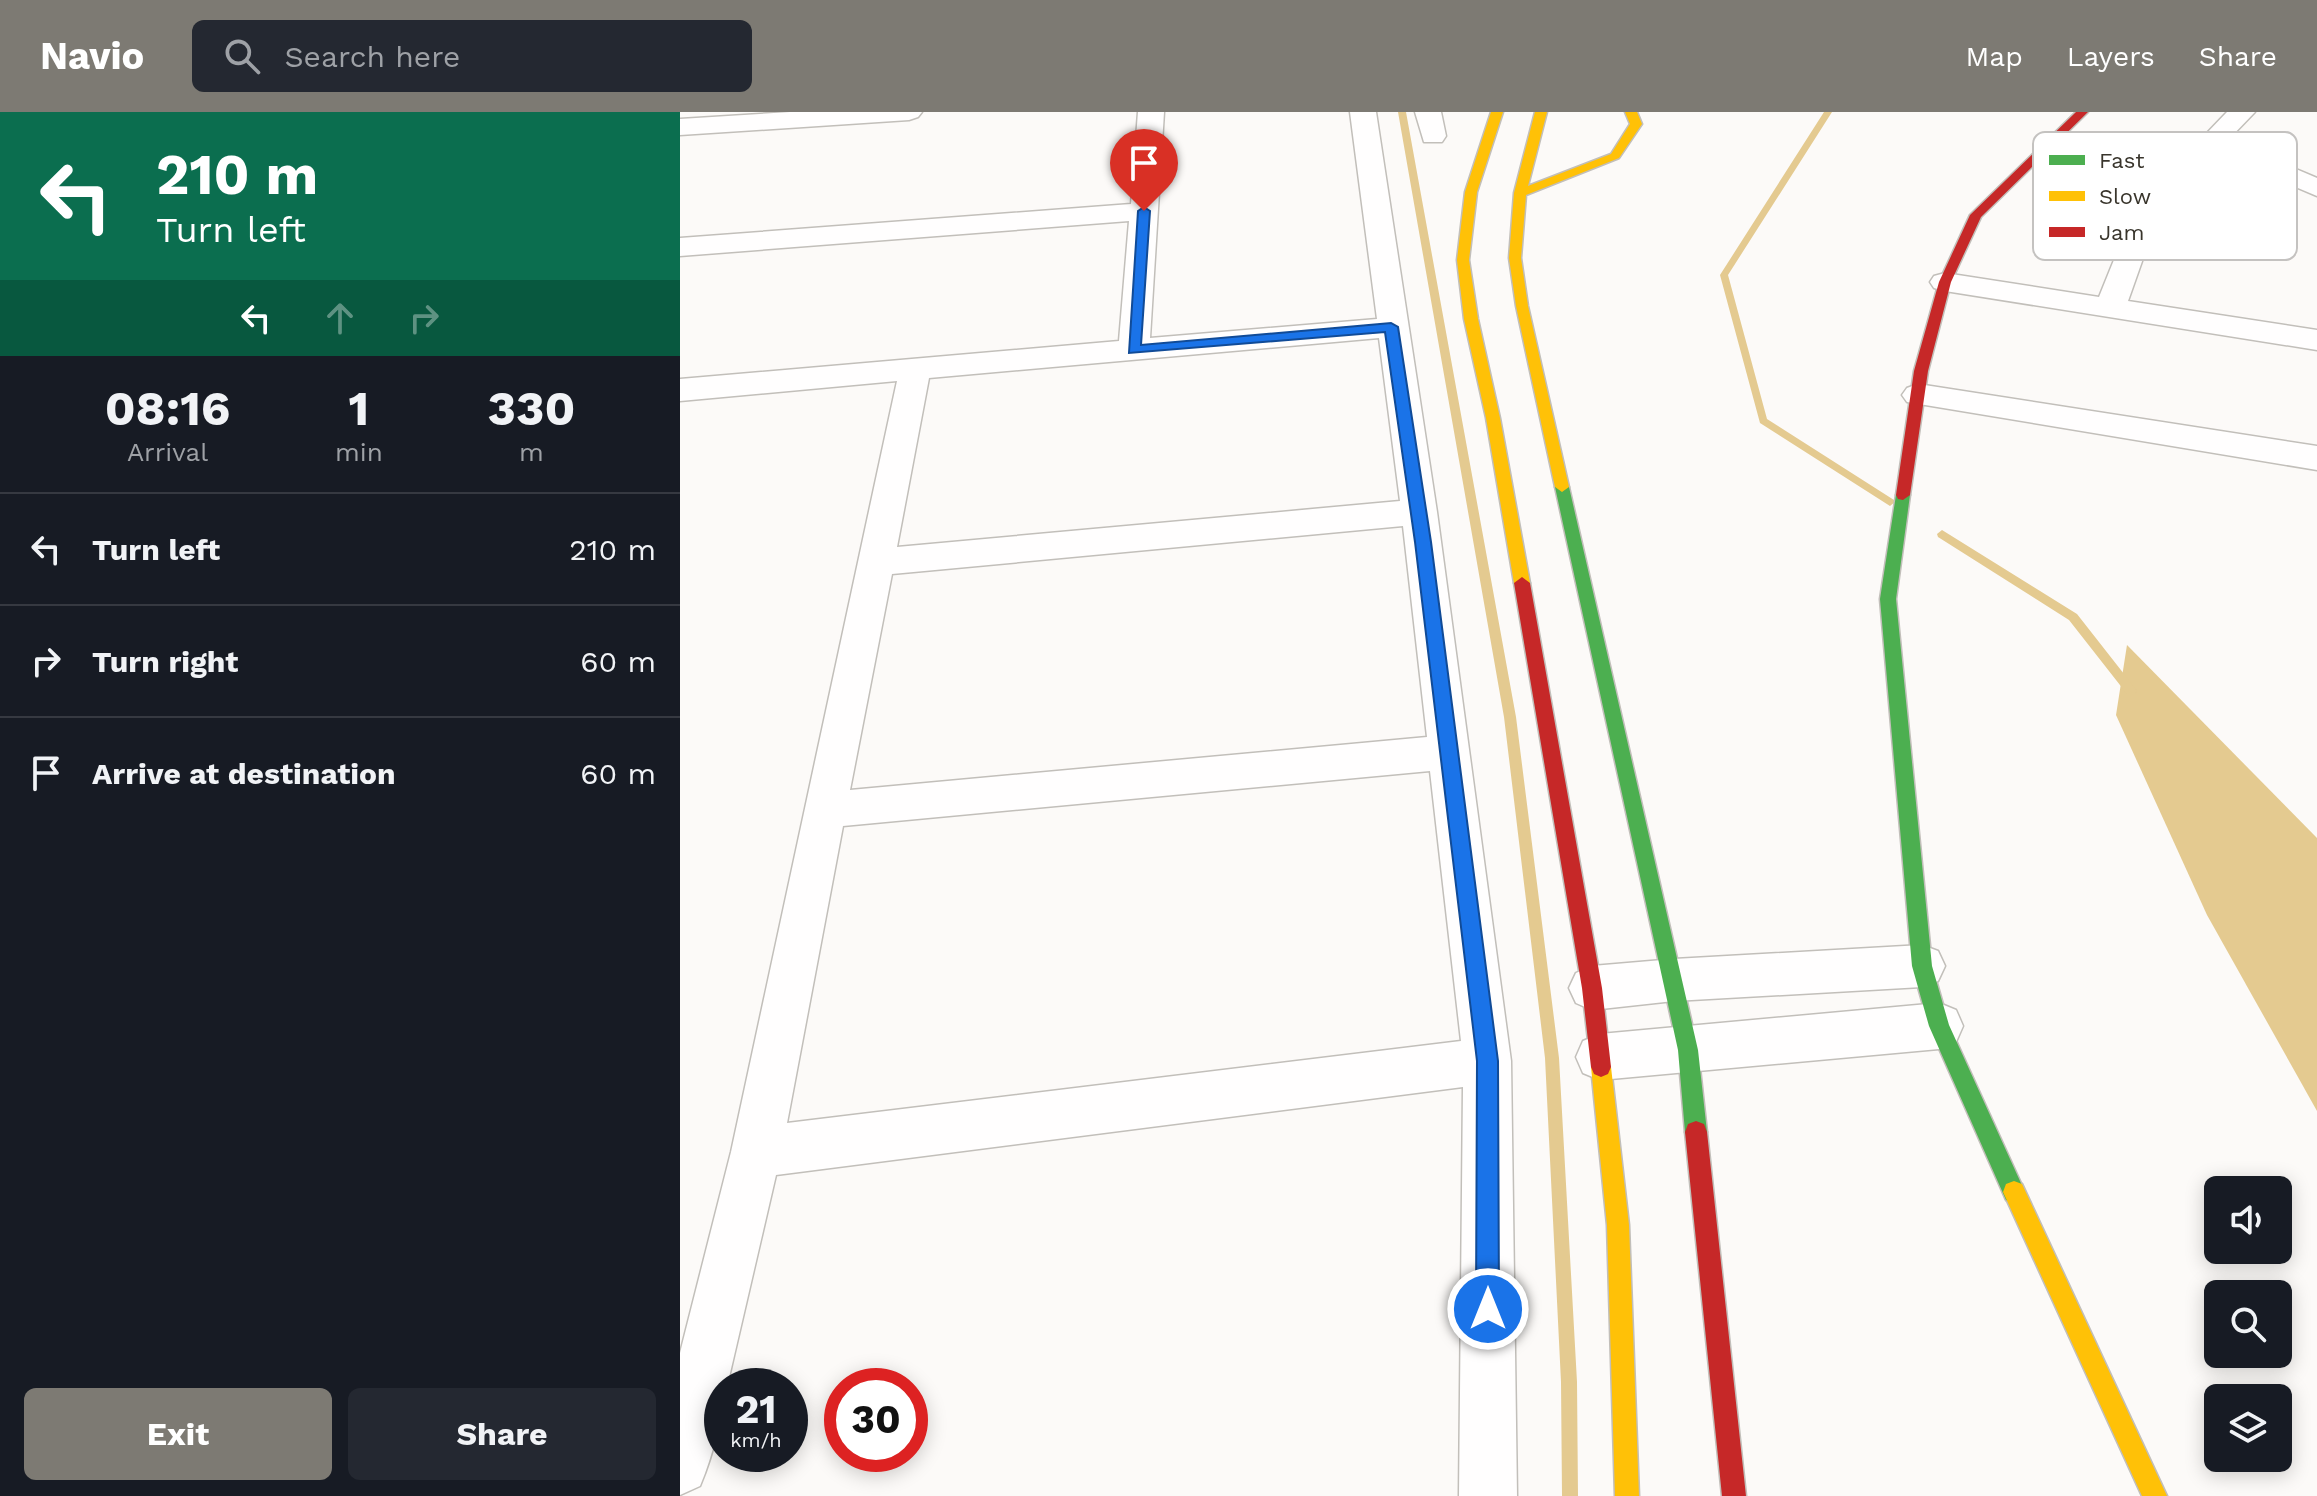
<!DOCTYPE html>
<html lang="en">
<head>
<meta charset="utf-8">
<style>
	:root { --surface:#171b24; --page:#242831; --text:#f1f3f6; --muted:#9ea1a6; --line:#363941; --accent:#7d7a73 }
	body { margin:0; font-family:"Work Sans",sans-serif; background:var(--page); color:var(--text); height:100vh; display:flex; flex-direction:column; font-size:30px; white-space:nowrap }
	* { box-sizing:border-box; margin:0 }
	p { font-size:26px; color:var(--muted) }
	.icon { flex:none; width:44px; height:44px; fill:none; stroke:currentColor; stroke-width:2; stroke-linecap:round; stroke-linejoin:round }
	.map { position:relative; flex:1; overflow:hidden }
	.sheet { display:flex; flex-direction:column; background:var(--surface); width:680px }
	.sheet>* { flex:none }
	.top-card { background:#0b6e4f; color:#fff; overflow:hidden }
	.fabs { position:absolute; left:1524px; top:1064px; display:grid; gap:16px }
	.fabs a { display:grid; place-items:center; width:88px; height:88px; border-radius:12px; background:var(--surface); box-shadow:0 4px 20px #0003; font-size:40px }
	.speed { position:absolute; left:24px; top:1256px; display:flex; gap:16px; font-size:40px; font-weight:700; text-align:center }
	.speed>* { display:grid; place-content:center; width:104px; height:104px; border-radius:50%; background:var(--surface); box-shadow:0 4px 20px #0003; line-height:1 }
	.speed small { font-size:20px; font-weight:400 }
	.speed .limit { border:12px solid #d22; background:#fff; color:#111 }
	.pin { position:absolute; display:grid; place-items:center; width:68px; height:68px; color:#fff; margin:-82px -34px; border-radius:50% 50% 50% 0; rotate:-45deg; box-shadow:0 0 8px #0007 }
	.pin .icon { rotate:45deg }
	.me { position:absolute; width:88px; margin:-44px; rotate:0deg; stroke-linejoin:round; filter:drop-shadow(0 0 6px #0008) }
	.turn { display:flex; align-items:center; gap:28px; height:168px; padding:0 24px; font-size:36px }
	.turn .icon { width:104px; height:104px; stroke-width:2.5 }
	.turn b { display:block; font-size:56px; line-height:68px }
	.lanes { display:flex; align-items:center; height:76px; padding:0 24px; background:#0003; justify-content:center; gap:40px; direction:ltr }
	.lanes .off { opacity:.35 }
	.eta { display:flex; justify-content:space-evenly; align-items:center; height:136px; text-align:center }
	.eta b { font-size:48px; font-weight:700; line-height:56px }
	.cta { display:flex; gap:16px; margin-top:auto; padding:16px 24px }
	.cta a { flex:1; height:92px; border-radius:12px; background:var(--accent); color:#fff; font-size:32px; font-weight:700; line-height:92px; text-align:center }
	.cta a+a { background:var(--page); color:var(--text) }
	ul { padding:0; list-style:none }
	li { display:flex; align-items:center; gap:24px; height:112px; padding:0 24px; border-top:2px solid var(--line) }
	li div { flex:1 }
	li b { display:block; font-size:30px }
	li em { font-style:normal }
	header { display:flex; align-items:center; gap:48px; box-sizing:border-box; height:112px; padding:0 40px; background:var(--accent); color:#fff }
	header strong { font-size:38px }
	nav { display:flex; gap:44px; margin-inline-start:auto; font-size:28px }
	.search { width:560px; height:72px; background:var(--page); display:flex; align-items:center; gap:20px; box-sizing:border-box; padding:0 28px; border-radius:12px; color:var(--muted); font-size:30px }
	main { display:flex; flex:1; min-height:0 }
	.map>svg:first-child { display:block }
</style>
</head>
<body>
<header>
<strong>Navio</strong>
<div class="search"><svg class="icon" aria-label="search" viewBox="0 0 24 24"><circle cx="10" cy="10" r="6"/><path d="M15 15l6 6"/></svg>Search here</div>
<nav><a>Map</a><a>Layers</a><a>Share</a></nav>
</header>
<main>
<section class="sheet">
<div class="top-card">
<div class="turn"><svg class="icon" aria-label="left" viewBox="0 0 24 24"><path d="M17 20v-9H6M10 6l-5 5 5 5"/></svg><div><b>210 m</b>Turn left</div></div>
<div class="lanes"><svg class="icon" aria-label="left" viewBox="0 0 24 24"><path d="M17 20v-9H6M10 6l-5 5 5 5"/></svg><svg class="icon off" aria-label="ahead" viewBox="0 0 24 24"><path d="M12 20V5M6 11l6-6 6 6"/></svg><svg class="icon off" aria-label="right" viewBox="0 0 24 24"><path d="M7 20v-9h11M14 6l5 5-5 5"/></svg></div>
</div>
<div class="eta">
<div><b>08:16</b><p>Arrival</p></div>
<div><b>1</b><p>min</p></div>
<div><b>330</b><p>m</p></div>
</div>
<ul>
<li><svg class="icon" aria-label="left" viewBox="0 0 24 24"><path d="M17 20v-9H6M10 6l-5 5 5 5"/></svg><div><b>Turn left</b></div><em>210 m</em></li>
<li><svg class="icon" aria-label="right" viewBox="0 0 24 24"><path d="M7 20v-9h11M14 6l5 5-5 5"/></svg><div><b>Turn right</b></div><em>60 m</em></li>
<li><svg class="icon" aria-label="arrive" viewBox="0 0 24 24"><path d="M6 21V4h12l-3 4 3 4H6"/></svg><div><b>Arrive at destination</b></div><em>60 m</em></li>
</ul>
<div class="cta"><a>Exit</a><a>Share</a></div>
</section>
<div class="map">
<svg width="1637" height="1384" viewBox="0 0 1637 1384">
	<rect width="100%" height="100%" fill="#fcfaf8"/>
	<path fill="#e4ca90" d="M 1447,533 L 1637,726 L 1637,999 L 1527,803 L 1436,603 Z"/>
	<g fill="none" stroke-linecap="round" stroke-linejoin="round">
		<path fill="#e4ca90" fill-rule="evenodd" d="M 718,0 L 726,0 L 836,605 L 879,946 L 897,1270 L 898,1384 L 882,1384 L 881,1270 L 865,946 L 824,605 Z
			M 1144,0 L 1152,0 L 1048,163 L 1087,307 L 1214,388 L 1215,390 L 1210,394 L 1080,311 L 1040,163 Z
			M 1262,418 L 1397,502 L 1455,576 L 1457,579 L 1455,582 L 1447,582 L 1389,508 L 1258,425 L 1257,422 Z"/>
		<defs>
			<path id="street" d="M 110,0 L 242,0 L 238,5 L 229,8 L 0,23 L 0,7 Z
				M 458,0 L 484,0 L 470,226 L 697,207 L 670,0 L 696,0 L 757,400 L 831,949 L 837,1384 L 779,1384 L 783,975 L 96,1063 L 47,1274 L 42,1274 C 42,1308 33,1343 20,1374 L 0,1383 L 0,1241 L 51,1040 L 217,269 L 0,289 L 0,267 L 439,229 L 449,109 L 0,144 L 0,126 L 451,92 ZM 699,226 L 720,389 L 217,435 L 249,266 ZM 723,414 L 747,625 L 170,678 L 212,462 ZM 750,659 L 781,929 L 107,1011 L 163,714 Z
				M 735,0 L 761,0 L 766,24 L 762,30 L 744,30 Z
				M 1547,0 L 1575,0 L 1548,28 L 1637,66 L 1637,84 L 1535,41 L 1478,104 L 1448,189 L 1637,218 L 1637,238 L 1265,179 L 1254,176 L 1250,170 L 1254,164 L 1265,161 L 1419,185 L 1455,96 Z
				M 1238,272 L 1637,334 L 1637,358 L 1227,290 L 1222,283 L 1227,276 Z
				M 1242,833 L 1258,839 L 1265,854 L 1258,869 L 1242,875 L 994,889 L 912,898 L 896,891 L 889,876 L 896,861 L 912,854 L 994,847 Z
				M 1259,891 L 1276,898 L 1283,914 L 1276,930 L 1259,937 L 920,968 L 903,961 L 896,945 L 903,929 L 920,922 Z"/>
			<path id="fast" d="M 882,370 L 889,375 L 1018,938 L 1027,1020 L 1024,1028 L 1016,1031 L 1008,1028 L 1005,1020 L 998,938 L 875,375 Z
				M 1223,378 L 1230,383 L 1216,487 L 1252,854 L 1269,913 L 1345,1080 L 1342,1088 L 1334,1091 L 1326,1088 L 1249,914 L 1232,854 L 1200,487 L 1216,383 Z"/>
			<path id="slow" d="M 811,0 L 823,0 L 797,80 L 789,148 L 798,207 L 820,306 L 850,471 L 842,477 L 834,471 L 806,306 L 784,207 L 777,148 L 785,80 Z
				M 855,0 L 867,0 L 848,74 L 931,42 L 950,12 L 945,0 L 957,0 L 962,12 L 939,46 L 846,83 L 841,146 L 848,194 L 889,375 L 882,380 L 875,375 L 836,194 L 829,146 L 834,81 Z
				M 921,945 L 928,948 L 931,955 L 949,1113 L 959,1384 L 935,1384 L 927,1113 L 911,955 L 914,948 Z
				M 1334,1069 L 1342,1072 L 1487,1384 L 1462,1384 L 1323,1080 L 1326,1072 Z"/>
			<path id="jam" d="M 1396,0 L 1408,0 L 1301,105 L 1271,170 L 1248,259 L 1230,383 L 1223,388 L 1218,387 L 1216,383 L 1234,259 L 1259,170 L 1290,103 Z
				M 842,465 L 850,471 L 922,876 L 931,955 L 928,962 L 921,965 L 914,962 L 911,955 L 902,876 L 834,471 Z
				M 1016,1009 L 1024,1012 L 1027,1020 L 1066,1384 L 1042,1384 L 1005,1020 L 1008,1012 Z"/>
		</defs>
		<use href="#street" stroke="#c2bfba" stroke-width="3"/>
		<use href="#fast" stroke="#c2bfba" stroke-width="3"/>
		<use href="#slow" stroke="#c2bfba" stroke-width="3"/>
		<use href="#jam" stroke="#c2bfba" stroke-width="3"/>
		<use href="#street" fill="#fffefe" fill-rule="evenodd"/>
		<use href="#fast" fill="#4caf50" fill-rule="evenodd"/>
		<use href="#slow" fill="#ffc107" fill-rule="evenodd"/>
		<use href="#jam" fill="#c62828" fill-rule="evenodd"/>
	</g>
	<path fill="#1a73e8" stroke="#114b97" stroke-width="2" d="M 464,95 L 470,99 L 461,233 L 711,211 L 718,215 L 751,430 L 818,949 L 819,1197 L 816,1206 L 808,1209 L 800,1206 L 796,1197 L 797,949 L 735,430 L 705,220 L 449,241 L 458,99 Z"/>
	<rect x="1353" y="20" width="264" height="128" rx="12" fill="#fff" stroke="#c4c2c0" stroke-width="2"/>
	<rect x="1369" y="43" width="36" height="10" fill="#4caf50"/>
	<rect x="1369" y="79" width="36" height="10" fill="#ffc107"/>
	<rect x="1369" y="115" width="36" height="10" fill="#c62828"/>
	<g font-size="22" fill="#39352c">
		<text x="1419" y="56">Fast</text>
		<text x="1419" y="92">Slow</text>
		<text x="1419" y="128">Jam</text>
	</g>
</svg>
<div class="fabs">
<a><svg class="icon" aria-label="sound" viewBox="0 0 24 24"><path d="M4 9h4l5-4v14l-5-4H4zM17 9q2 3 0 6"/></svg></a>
<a><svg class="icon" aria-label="search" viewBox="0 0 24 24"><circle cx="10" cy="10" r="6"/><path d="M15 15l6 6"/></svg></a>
<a><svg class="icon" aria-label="layers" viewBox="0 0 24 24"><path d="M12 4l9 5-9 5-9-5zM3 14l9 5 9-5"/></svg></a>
</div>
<div class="speed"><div>21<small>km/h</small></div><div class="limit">30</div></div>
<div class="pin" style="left:464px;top:99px;background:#d93025"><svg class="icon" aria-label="arrive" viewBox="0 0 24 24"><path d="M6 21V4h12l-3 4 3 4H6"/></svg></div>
<svg class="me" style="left:808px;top:1197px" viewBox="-20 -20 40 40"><circle r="17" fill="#1a73e8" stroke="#fff" stroke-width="3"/><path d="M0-11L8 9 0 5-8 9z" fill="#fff"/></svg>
</div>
</main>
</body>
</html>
